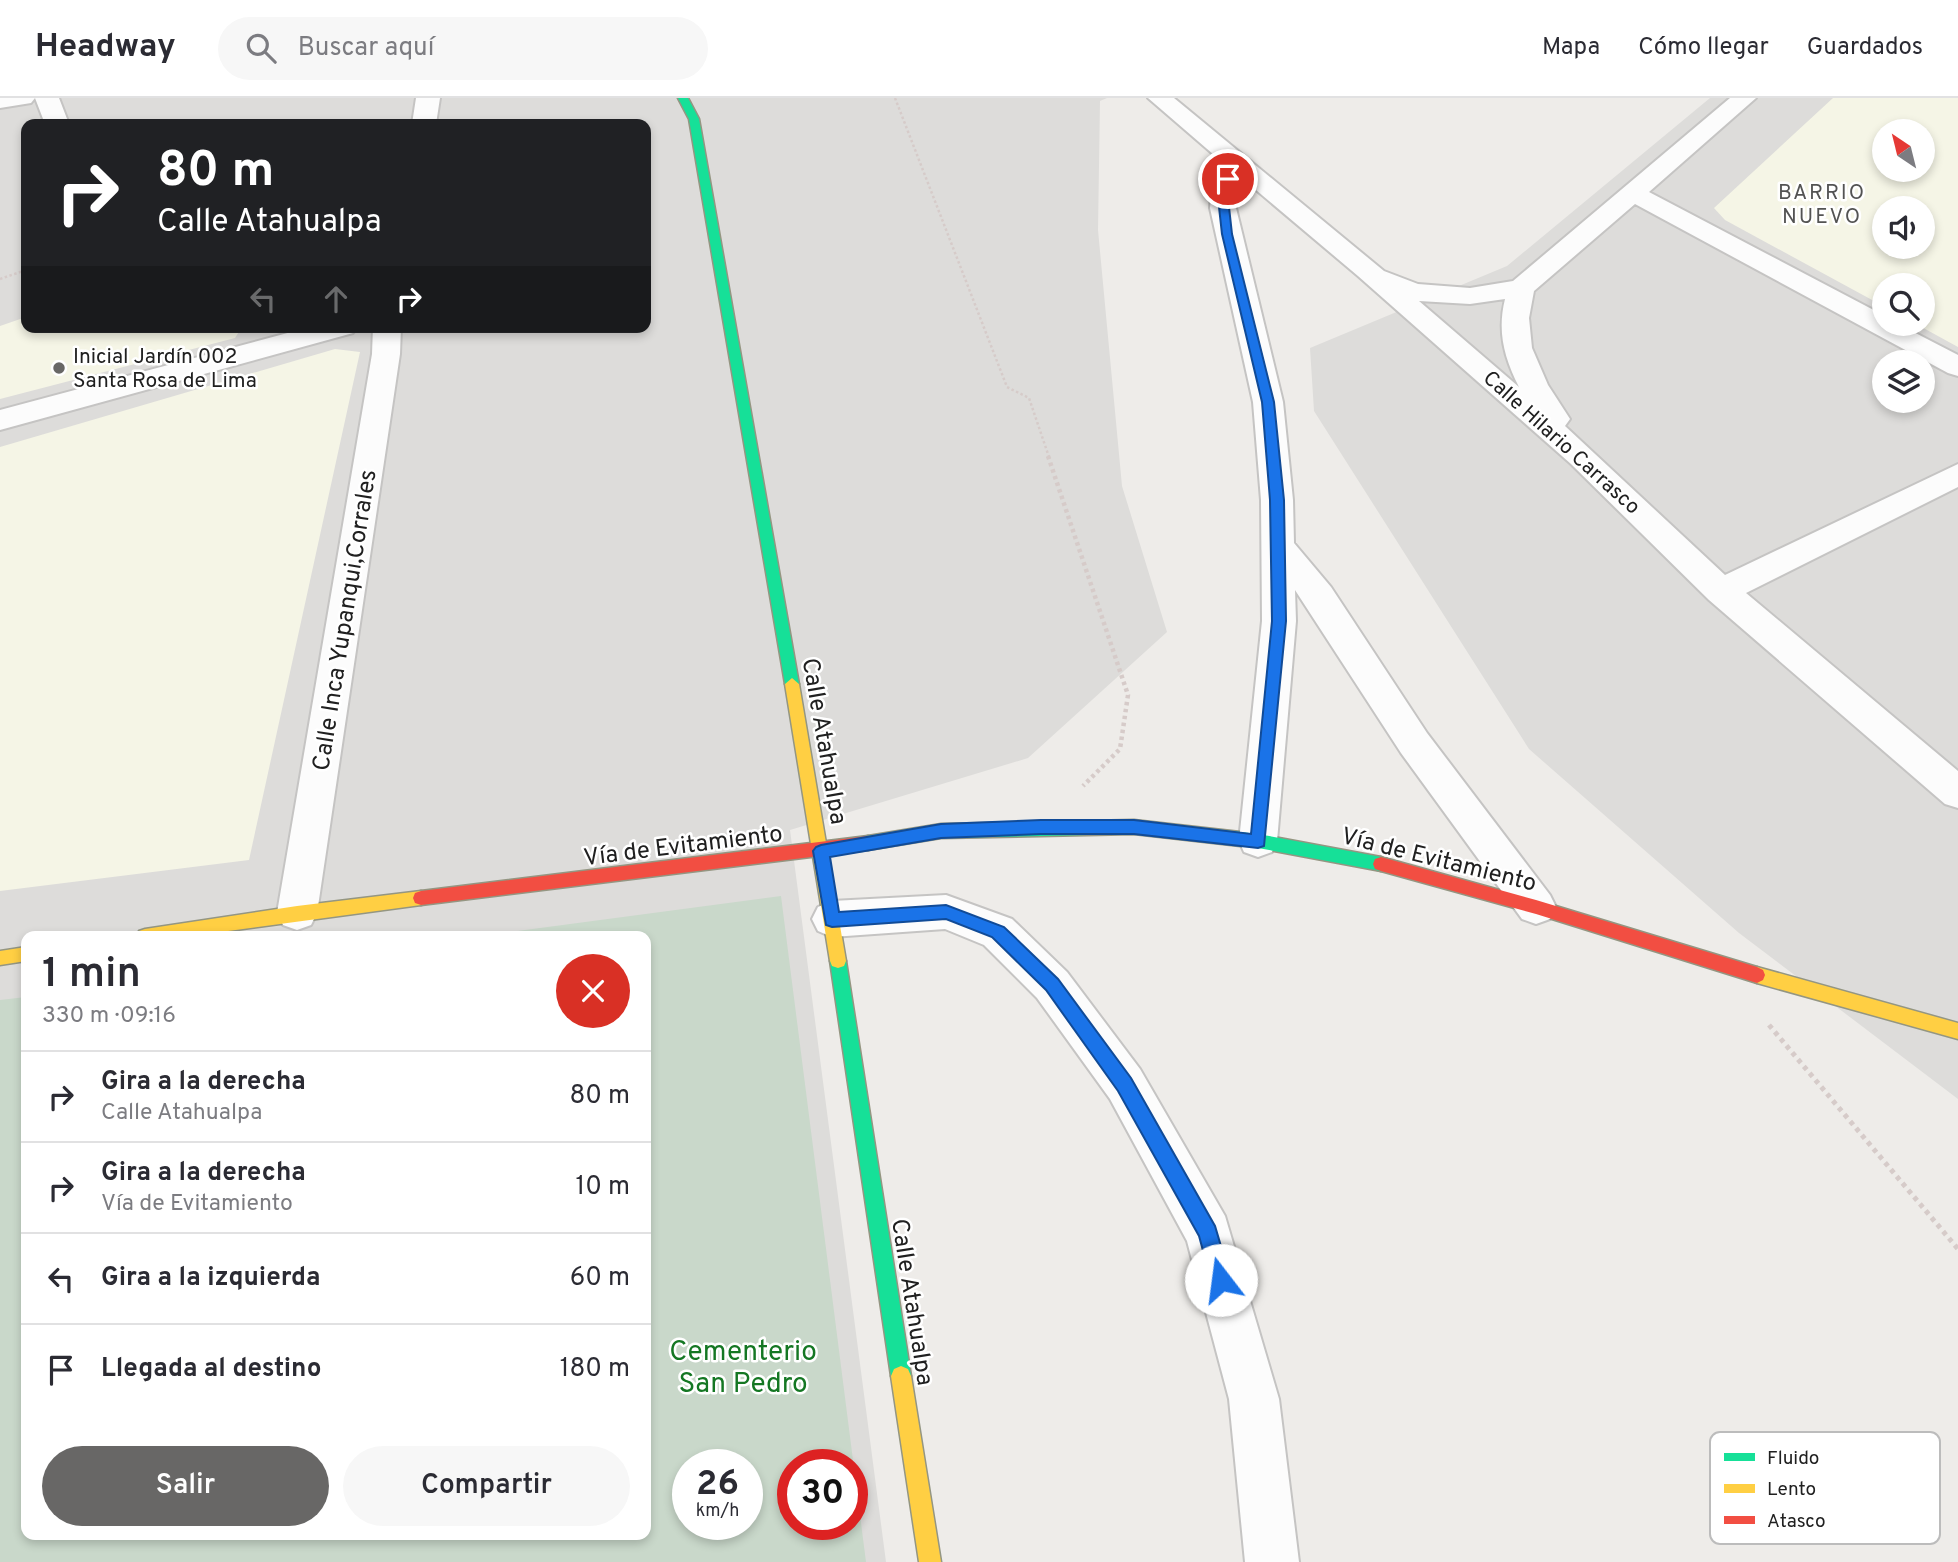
<!DOCTYPE html>
<html lang="es">
<head>
<meta charset="utf-8">
<style>
	:root { --surface:#fff; --page:#f7f7f7; --text:#2b2b33; --muted:#7c7c81; --line:#e1e1e2; --accent:#686766 }
	body { margin:0; font-family:Overpass,sans-serif; background:var(--page); color:var(--text); height:100vh; display:flex; flex-direction:column; font-size:26px; white-space:nowrap }
	* { box-sizing:border-box; margin:0 }
	p { font-size:23px; color:var(--muted) }
	.icon { flex:none; width:38px; height:38px; fill:none; stroke:currentColor; stroke-width:2; stroke-linecap:round; stroke-linejoin:round }
	.map { position:relative; flex:1; overflow:hidden }
	.side { position:absolute; left:21px; top:833px; width:630px; height:609px; display:flex; flex-direction:column; background:var(--surface); border-radius:14px; box-shadow:0 4px 10px #0003 }
	.side>* { flex:none }
	.guide { position:absolute; left:21px; top:21px; width:630px; height:214px; border-radius:14px; box-shadow:0 4px 10px #0003; background:#202124; color:#fff; overflow:hidden }
	.needle { width:46px; rotate:325deg }
	.tools { position:absolute; left:1872px; top:21px; display:grid; gap:14px }
	.tools a { display:grid; place-items:center; width:63px; height:63px; border-radius:50%; background:var(--surface); box-shadow:0 4px 10px #0003; font-size:35px }
	.speed { position:absolute; left:672px; top:1351px; display:flex; gap:14px; font-size:35px; font-weight:700; text-align:center }
	.speed>* { display:grid; place-content:center; width:91px; height:91px; border-radius:50%; background:var(--surface); box-shadow:0 4px 10px #0003; line-height:1 }
	.speed small { font-size:18px; font-weight:400 }
	.speed .limit { border:10px solid #d22; background:#fff; color:#111 }
	.pin { position:absolute; display:grid; place-items:center; width:60px; height:60px; color:#fff; margin:-30px; border:4px solid #fff; border-radius:50%; box-shadow:0 2px 7px #0007 }
	.me { position:absolute; width:77px; margin:-38px; rotate:345deg; stroke-linejoin:round; filter:drop-shadow(0 0 5px #0008) }
	.turn { display:flex; align-items:center; gap:24px; height:147px; padding:0 21px; font-size:32px }
	.turn .icon { width:91px; height:91px; stroke-width:2.5 }
	.turn b { display:block; font-size:49px; line-height:60px }
	.lanes { display:flex; align-items:center; height:66px; padding:0 21px; background:#0003; justify-content:center; gap:35px; direction:ltr }
	.lanes .off { opacity:.35 }
	.round { display:grid; place-items:center; flex:none; width:74px; height:74px; border-radius:37px; background:var(--page) }
	.head { display:flex; align-items:center; justify-content:space-between; height:119px; padding:0 21px }
	h1 { font-size:42px; font-weight:600; line-height:52px }
	.action { display:flex; gap:14px; margin-top:auto; padding:14px 21px }
	.action a { flex:1; height:80px; border-radius:42px; background:var(--accent); color:#fff; font-size:28px; font-weight:600; line-height:80px; text-align:center }
	.action a+a { background:var(--page); color:var(--text) }
	ul { padding:0; list-style:none }
	li { display:flex; align-items:center; gap:21px; height:91px; padding:0 21px; border-top:2px solid var(--line) }
	li div { flex:1 }
	li b { display:block; font-size:26px }
	li em { font-style:normal }
	header { display:flex; align-items:center; gap:42px; box-sizing:border-box; height:98px; padding:0 35px; background:var(--surface); border-bottom:2px solid var(--line) }
	header strong { font-size:33px }
	nav { display:flex; gap:38px; margin-inline-start:auto; font-size:24px }
	.search { width:490px; height:63px; background:var(--page); display:flex; align-items:center; gap:18px; box-sizing:border-box; padding:0 24px; border-radius:38px; color:var(--muted); font-size:26px }
	.map>svg:first-child { display:block }
</style>
</head>
<body>
<header>
<strong>Headway</strong>
<div class="search"><svg class="icon" aria-label="search" viewBox="0 0 24 24"><circle cx="10" cy="10" r="6"/><path d="M15 15l6 6"/></svg>Buscar aquí</div>
<nav><a>Mapa</a><a>Cómo llegar</a><a>Guardados</a></nav>
</header>
<div class="map">
<svg width="1958" height="1464" viewBox="0 0 1958 1464">
	<rect width="100%" height="100%" fill="#eeece9"/>
	<path fill="#dddcda" fill-rule="evenodd" d="M 0,0 L 1107,0 L 1100,3 L 1098,132 L 1122,388 L 1167,534 L 1028,660 L 790,732 L 886,1464 L 0,1464 ZM 26,26 L 646,26 L 646,229 L 26,229 ZM 26,838 L 646,838 L 646,1437 L 26,1437 ZM 688,1367 L 747,1367 L 747,1426 L 688,1426 ZM 793,1367 L 852,1367 L 852,1426 L 793,1426 Z
		M 1710,0 L 1958,0 L 1958,1001 L 1739,835 L 1529,651 L 1314,313 L 1310,250 L 1507,168 ZM 1885,33 L 1923,33 L 1923,72 L 1885,72 ZM 1885,110 L 1923,110 L 1923,149 L 1885,149 ZM 1885,187 L 1923,187 L 1923,226 L 1885,226 ZM 1885,264 L 1923,264 L 1923,303 L 1885,303 Z"/>
	<path fill="#f5f5e6" fill-rule="evenodd" d="M 1833,0 L 1958,0 L 1958,249 L 1916,226 L 1923,226 L 1923,187 L 1885,187 L 1885,209 L 1725,122 L 1714,110 ZM 1885,33 L 1923,33 L 1923,72 L 1885,72 ZM 1885,110 L 1923,110 L 1923,149 L 1885,149 Z
		M 26,219 L 26,229 L 242,229 L 235,240 L 0,301 L 0,228 Z
		M 335,251 L 360,254 L 249,762 L 0,793 L 0,349 Z"/>
	<path fill="#c9d8ca" fill-rule="evenodd" d="M 781,798 L 866,1464 L 0,1464 L 0,902 L 26,899 L 26,1437 L 646,1437 L 646,838 L 479,838 ZM 688,1367 L 747,1367 L 747,1426 L 688,1426 ZM 793,1367 L 852,1367 L 852,1426 L 793,1426 Z"/>
	<g fill="none" stroke-linecap="round" stroke-linejoin="round">
		<defs>
			<path id="street" d="M 0,0 L 35,0 L 31,5 L 0,10 Z
				M 35,0 L 59,0 L 69,26 L 45,26 Z
				M 416,0 L 440,0 L 436,26 L 412,26 Z
				M 1148,0 L 1174,0 L 1384,173 L 1418,186 L 1470,190 L 1513,183 L 1730,0 L 1756,0 L 1649,94 L 1885,218 L 1885,226 L 1898,226 L 1958,257 L 1958,278 L 1948,275 L 1635,106 L 1534,193 L 1529,220 L 1532,250 L 1548,287 L 1570,321 L 1565,328 L 1725,477 L 1958,366 L 1958,389 L 1746,495 L 1958,673 L 1958,710 L 1945,706 L 1709,502 L 1571,366 L 1358,178 L 1243,81 L 1236,88 L 1236,110 L 1283,304 L 1293,402 L 1294,445 L 1331,489 L 1427,635 L 1550,797 L 1556,809 L 1550,821 L 1536,826 L 1522,821 L 1401,655 L 1295,492 L 1296,523 L 1277,743 L 1272,754 L 1258,759 L 1244,754 L 1239,743 L 1262,523 L 1261,402 L 1253,304 L 1210,110 L 1212,86 L 1228,69 ZM 1505,201 C 1497,233 1504,260 1519,289 L 1419,203 L 1470,206 Z
				M 310,229 L 357,229 L 353,235 L 0,332 L 0,312 Z
				M 373,229 L 401,229 L 400,256 L 317,815 L 311,827 L 297,832 L 283,827 L 277,815 L 372,256 Z
				M 946,797 L 1012,821 L 1067,874 L 1140,971 L 1225,1118 L 1279,1301 L 1299,1464 L 1245,1464 L 1229,1301 L 1187,1143 L 1110,1001 L 1037,900 L 984,847 L 945,831 L 832,839 L 818,833 L 812,821 L 818,809 L 832,803 Z"/>
			<path id="fast" d="M 678,0 L 688,0 L 699,21 L 799,586 L 792,592 L 785,586 L 689,21 Z
				M 1134,722 L 1258,736 L 1381,759 L 1387,761 L 1389,766 L 1387,771 L 1381,773 L 1258,750 L 1134,736 L 941,740 L 868,752 L 862,750 L 860,745 L 862,740 L 868,738 L 941,726 Z
				M 838,856 L 844,858 L 846,863 L 911,1278 L 908,1285 L 901,1288 L 894,1285 L 891,1278 L 830,863 L 832,858 Z"/>
			<path id="slow" d="M 792,580 L 799,586 L 846,863 L 844,868 L 838,870 L 832,868 L 830,863 L 785,586 Z
				M 421,793 L 427,795 L 429,800 L 427,805 L 421,807 L 191,838 L 137,838 L 139,833 L 145,831 L 297,808 Z
				M 26,849 L 26,863 L 0,867 L 0,853 Z
				M 1757,869 L 1958,925 L 1958,941 L 1757,885 L 1751,882 L 1749,877 L 1751,872 Z
				M 901,1268 L 908,1271 L 911,1278 L 941,1464 L 919,1464 L 891,1278 L 894,1271 Z"/>
			<path id="jam" d="M 868,738 L 874,740 L 876,745 L 874,750 L 868,752 L 421,807 L 415,805 L 413,800 L 415,795 L 421,793 Z
				M 1381,759 L 1536,802 L 1757,869 L 1763,872 L 1765,877 L 1763,882 L 1757,885 L 1536,816 L 1381,773 L 1375,771 L 1373,766 L 1375,761 Z"/>
		</defs>
		<use href="#street" stroke="#c5c4c3" stroke-width="4"/>
		<use href="#fast" stroke="#949682" stroke-width="3"/>
		<use href="#slow" stroke="#949682" stroke-width="3"/>
		<use href="#jam" stroke="#949682" stroke-width="3"/>
		<path stroke="#d6cbc9" stroke-width="2.5" stroke-dasharray="2.5 2.5" stroke-linecap="butt" d="M 895,0 L 1007,289 L 1029,300 L 1049,359
			M 0,181 L 26,172"/>
		<path stroke="#d6cbc9" stroke-width="4.5" stroke-dasharray="3.5 3.5" stroke-linecap="butt" d="M 1048,358 L 1128,597 L 1120,651 L 1083,688"/>
		<path stroke="#d6cbc9" stroke-width="5" stroke-dasharray="4.5 4.5" stroke-linecap="butt" d="M 1769,927 L 1958,1151"/>
		<use href="#street" fill="#fcfcfc" fill-rule="evenodd"/>
		<use href="#fast" fill="#16e098" fill-rule="evenodd"/>
		<use href="#slow" fill="#ffcf43" fill-rule="evenodd"/>
		<use href="#jam" fill="#f24e42" fill-rule="evenodd"/>
	</g>
	<path fill="#1a73e8" stroke="#114b97" stroke-width="2" d="M 1224,79 L 1233,81 L 1227,91 L 1232,136 L 1274,304 L 1284,402 L 1286,523 L 1264,748 L 1258,750 L 1134,736 L 1041,736 L 941,740 L 830,759 L 839,814 L 946,807 L 1004,829 L 1058,881 L 1131,980 L 1215,1128 L 1231,1182 L 1228,1189 L 1221,1192 L 1214,1189 L 1211,1182 L 1199,1138 L 1118,993 L 1046,892 L 992,839 L 946,821 L 832,829 L 826,827 L 813,753 L 816,749 L 821,747 L 941,726 L 1041,722 L 1134,722 L 1251,736 L 1272,523 L 1270,402 L 1262,304 L 1222,136 L 1217,91 Z"/>
	<circle fill="#686766" stroke="#fff" stroke-width="2.5" cx="59" cy="270" r="7"/>
	<g text-anchor="middle" stroke-width="5" stroke-linejoin="round" paint-order="stroke">
		<g font-size="21" letter-spacing="2" fill="#535353" stroke="#fff">
			<text x="1822" y="101">BARRIO<tspan x="1822" dy="24">NUEVO</tspan></text>
		</g>
		<g font-size="21" fill="#202020" stroke="#fff" text-anchor="start">
			<text x="73" y="265">Inicial Jardín 002<tspan x="73" dy="24">Santa Rosa de Lima</tspan></text>
		</g>
		<g font-size="21" fill="#202020" stroke="#fff">
			<text transform="translate(1562 344) rotate(42)" y="7">Calle Hilario Carrasco</text>
		</g>
		<g font-size="24" fill="#202020" stroke="#fff">
			<text transform="translate(344 522) rotate(-81)" y="8">Calle Inca Yupanqui,Corrales</text>
			<text transform="translate(825 643) rotate(80)" y="8">Calle Atahualpa</text>
			<text transform="translate(683 747) rotate(-7)" y="8">Vía de Evitamiento</text>
			<text transform="translate(1439 761) rotate(14)" y="8">Vía de Evitamiento</text>
			<text transform="translate(913 1204) rotate(81)" y="8">Calle Atahualpa</text>
		</g>
		<g font-size="28" fill="#147723" stroke="#fff">
			<text x="743" y="1262">Cementerio<tspan x="743" dy="32">San Pedro</tspan></text>
		</g>
	</g>
	<rect x="1710" y="1334" width="230" height="112" rx="10" fill="#fff" stroke="#bcbcbc" stroke-width="2"/>
	<rect x="1724" y="1355" width="31" height="8" fill="#16e098"/>
	<rect x="1724" y="1386" width="31" height="9" fill="#ffcf43"/>
	<rect x="1724" y="1418" width="31" height="8" fill="#f24e42"/>
	<g font-size="19" fill="#202020">
		<text x="1767" y="1366">Fluido</text>
		<text x="1767" y="1397">Lento</text>
		<text x="1767" y="1429">Atasco</text>
	</g>
</svg>
<div class="tools">
<a><svg class="needle" viewBox="-14 -14 28 28"><path d="M0-13l5 13h-10z" fill="#e53935"/><path d="M0 13l5-13h-10z" fill="#7c7c81"/></svg></a>
<a><svg class="icon" aria-label="sound" viewBox="0 0 24 24"><path d="M4 9h4l5-4v14l-5-4H4zM17 9q2 3 0 6"/></svg></a>
<a><svg class="icon" aria-label="search" viewBox="0 0 24 24"><circle cx="10" cy="10" r="6"/><path d="M15 15l6 6"/></svg></a>
<a><svg class="icon" aria-label="layers" viewBox="0 0 24 24"><path d="M12 4l9 5-9 5-9-5zM3 14l9 5 9-5"/></svg></a>
</div>
<div class="speed"><div>26<small>km/h</small></div><div class="limit">30</div></div>
<div class="pin" style="left:1228px;top:81px;background:#d93025"><svg class="icon" aria-label="arrive" viewBox="0 0 24 24"><path d="M6 21V4h12l-3 4 3 4H6"/></svg></div>
<svg class="me" style="left:1221px;top:1182px" viewBox="-20 -20 40 40"><circle r="19" fill="#fff"/><path d="M0-13L10 11 0 6-10 11z" fill="#1a73e8"/></svg>
<div class="guide">
<div class="turn"><svg class="icon" aria-label="right" viewBox="0 0 24 24"><path d="M7 20v-9h11M14 6l5 5-5 5"/></svg><div><b>80 m</b>Calle Atahualpa</div></div>
<div class="lanes"><svg class="icon off" aria-label="left" viewBox="0 0 24 24"><path d="M17 20v-9H6M10 6l-5 5 5 5"/></svg><svg class="icon off" aria-label="ahead" viewBox="0 0 24 24"><path d="M12 20V5M6 11l6-6 6 6"/></svg><svg class="icon" aria-label="right" viewBox="0 0 24 24"><path d="M7 20v-9h11M14 6l5 5-5 5"/></svg></div>
</div>
<section class="side">
<div class="head"><div><h1>1 min</h1><p>330 m · 09:16</p></div><a class="round" style="background:#d93025;color:#fff"><svg class="icon" aria-label="close" viewBox="0 0 24 24"><path d="M6 6l12 12M18 6L6 18"/></svg></a></div>
<ul>
<li><svg class="icon" aria-label="right" viewBox="0 0 24 24"><path d="M7 20v-9h11M14 6l5 5-5 5"/></svg><div><b>Gira a la derecha</b><p>Calle Atahualpa</p></div><em>80 m</em></li>
<li><svg class="icon" aria-label="right" viewBox="0 0 24 24"><path d="M7 20v-9h11M14 6l5 5-5 5"/></svg><div><b>Gira a la derecha</b><p>Vía de Evitamiento</p></div><em>10 m</em></li>
<li><svg class="icon" aria-label="left" viewBox="0 0 24 24"><path d="M17 20v-9H6M10 6l-5 5 5 5"/></svg><div><b>Gira a la izquierda</b></div><em>60 m</em></li>
<li><svg class="icon" aria-label="arrive" viewBox="0 0 24 24"><path d="M6 21V4h12l-3 4 3 4H6"/></svg><div><b>Llegada al destino</b></div><em>180 m</em></li>
</ul>
<div class="action"><a>Salir</a><a>Compartir</a></div>
</section>
</div>
</body>
</html>
